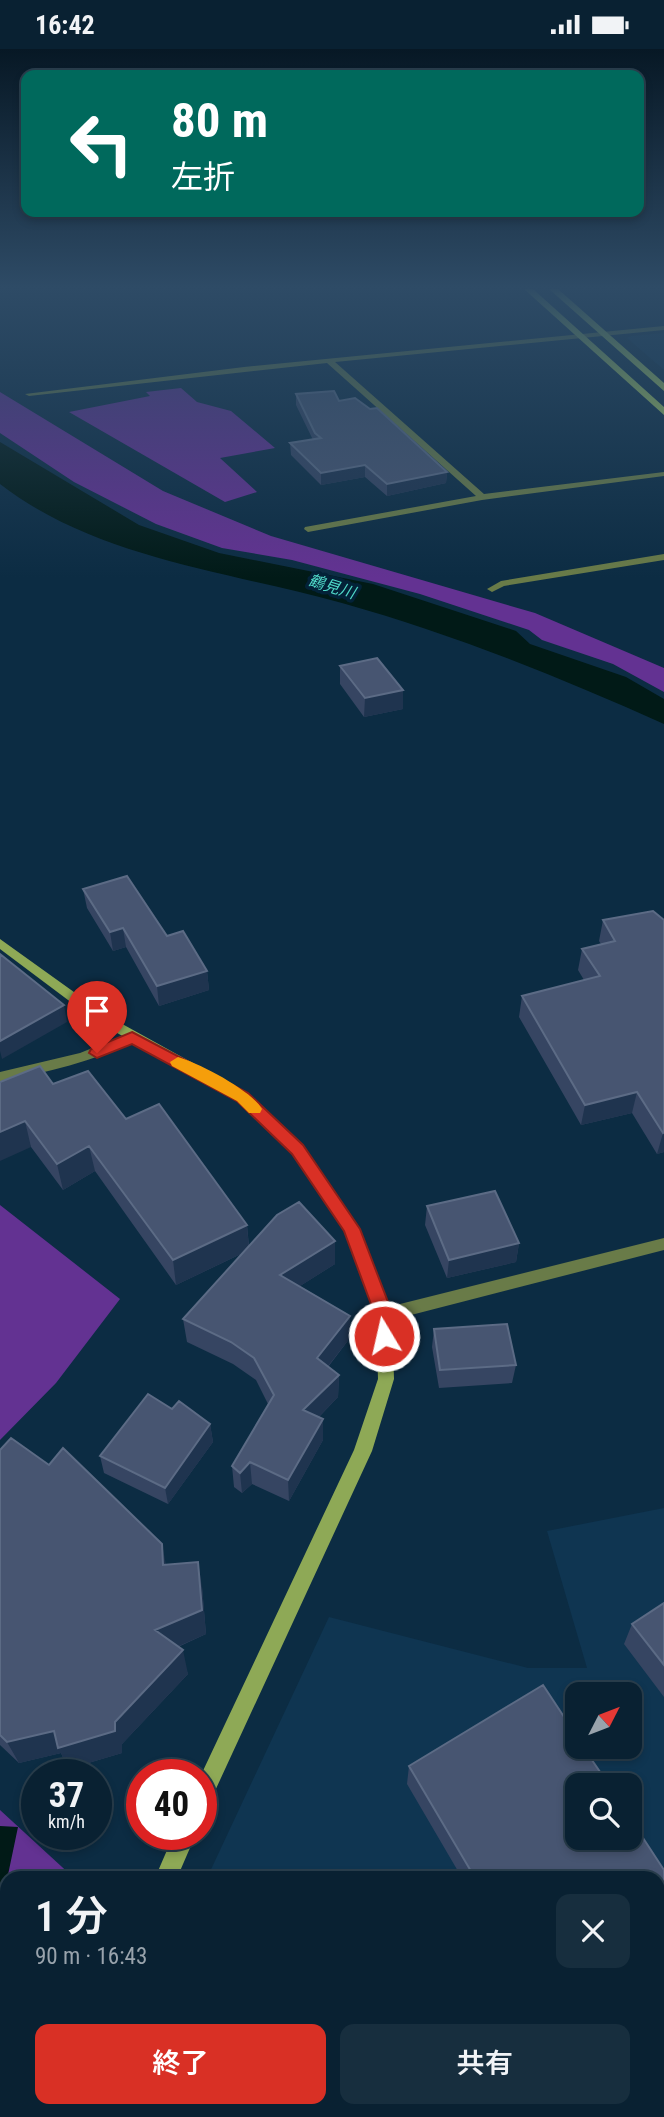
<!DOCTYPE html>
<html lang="ja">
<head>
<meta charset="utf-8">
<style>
	:root { --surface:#092132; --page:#172e3e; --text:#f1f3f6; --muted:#99a3ac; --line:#293e4d; --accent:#d93025 }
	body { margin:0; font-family:"Roboto Condensed","Noto Sans JP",sans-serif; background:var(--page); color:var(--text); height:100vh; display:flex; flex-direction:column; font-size:26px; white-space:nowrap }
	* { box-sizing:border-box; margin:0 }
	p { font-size:23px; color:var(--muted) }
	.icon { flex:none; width:38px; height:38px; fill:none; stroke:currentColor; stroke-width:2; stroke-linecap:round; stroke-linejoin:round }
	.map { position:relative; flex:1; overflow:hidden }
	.drawer { position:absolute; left:0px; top:1822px; width:665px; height:247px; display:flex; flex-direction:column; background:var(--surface); border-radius:21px 21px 0 0; box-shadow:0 4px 10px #0003,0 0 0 2px var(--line) }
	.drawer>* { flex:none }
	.hud { position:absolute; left:21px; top:21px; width:623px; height:147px; border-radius:14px; box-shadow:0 4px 10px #0003,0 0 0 2px var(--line); background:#00695c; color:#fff; overflow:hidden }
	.needle { width:46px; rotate:48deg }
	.tools { position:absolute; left:565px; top:1633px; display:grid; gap:14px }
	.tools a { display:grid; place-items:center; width:77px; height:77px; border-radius:14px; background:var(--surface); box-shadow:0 4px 10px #0003,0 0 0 2px var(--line); font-size:35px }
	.speed { position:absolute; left:21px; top:1710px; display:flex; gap:14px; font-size:35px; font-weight:700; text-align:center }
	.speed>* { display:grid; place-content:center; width:91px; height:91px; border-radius:50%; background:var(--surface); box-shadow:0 4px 10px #0003,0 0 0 2px var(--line); line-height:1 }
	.speed small { font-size:18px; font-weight:400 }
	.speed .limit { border:10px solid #d22; background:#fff; color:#111 }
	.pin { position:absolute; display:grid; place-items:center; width:60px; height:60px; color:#fff; margin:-72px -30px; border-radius:50% 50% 50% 0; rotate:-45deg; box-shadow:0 0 7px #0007 }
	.pin .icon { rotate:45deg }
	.me { position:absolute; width:77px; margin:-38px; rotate:351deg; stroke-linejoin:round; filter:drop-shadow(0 0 5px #0008) }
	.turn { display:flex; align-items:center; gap:24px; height:147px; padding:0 35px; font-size:32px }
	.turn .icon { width:91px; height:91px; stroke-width:2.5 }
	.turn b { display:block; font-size:49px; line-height:60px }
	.round { display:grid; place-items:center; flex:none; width:74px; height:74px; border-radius:14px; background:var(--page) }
	.headline { display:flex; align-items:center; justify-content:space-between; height:119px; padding:0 35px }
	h1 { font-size:42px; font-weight:600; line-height:52px }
	.cta { display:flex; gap:14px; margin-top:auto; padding:14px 35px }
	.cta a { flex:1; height:80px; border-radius:14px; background:var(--accent); color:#fff; font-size:28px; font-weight:600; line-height:80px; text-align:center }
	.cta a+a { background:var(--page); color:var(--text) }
	.status { display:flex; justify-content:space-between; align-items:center; height:49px; padding:0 35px; background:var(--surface); direction:ltr }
	.status svg { height:19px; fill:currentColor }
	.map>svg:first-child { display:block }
</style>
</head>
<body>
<div class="status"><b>16:42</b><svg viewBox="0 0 49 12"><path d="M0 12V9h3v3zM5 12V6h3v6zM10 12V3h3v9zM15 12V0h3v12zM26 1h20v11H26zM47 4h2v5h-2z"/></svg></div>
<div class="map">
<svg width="664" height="2068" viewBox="0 0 664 2068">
	<rect width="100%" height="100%" fill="#0c2c43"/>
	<path fill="#0f3551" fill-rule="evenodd" d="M 664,284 L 664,321 L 627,289 L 631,287 Z
		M 664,1459 L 664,2068 L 107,2068 L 109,2062 L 658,2062 L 658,1829 L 207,1829 L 329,1568 L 528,1619 L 587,1619 L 547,1482 ZM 578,1645 L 630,1645 L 630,1698 L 578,1698 ZM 578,1736 L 630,1736 L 630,1788 L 578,1788 Z"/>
	<path fill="#633292" d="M 181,339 L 197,353 L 231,362 L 275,399 L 220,409 L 257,443 L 225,453 L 69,363 L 150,347 L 146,343 Z
		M 0,343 L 163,442 L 271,487 L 535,564 L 664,619 L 664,643 L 613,615 L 542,591 L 529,581 L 420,545 L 292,511 L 222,499 L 156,475 L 74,433 L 0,384 Z
		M 0,1156 L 120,1250 L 56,1334 L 0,1391 Z
		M 0,1761 L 74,1829 L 7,1829 L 7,1961 L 0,1956 Z"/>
	<path fill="#011a17" d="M 0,393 L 139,476 L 219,504 L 373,535 L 516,582 L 530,595 L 626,628 L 664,650 L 664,675 C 559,628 453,585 342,554 C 228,522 97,510 0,435 Z
		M 0,1777 L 18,1778 L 0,1864 Z"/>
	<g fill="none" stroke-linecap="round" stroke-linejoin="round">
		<path fill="#697b48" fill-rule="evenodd" d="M 664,1189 L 664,1201 L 384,1273 L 378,1271 L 376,1266 L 378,1261 L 384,1259 Z"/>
		<path fill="#697b48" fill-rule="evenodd" d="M 664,277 L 664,281 L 335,313 L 484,445 L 664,423 L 664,427 L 482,451 L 308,483 L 304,480 L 305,478 L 476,447 L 327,314 L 29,347 L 25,345 L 244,318 Z
			M 664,505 L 664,511 L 504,537 L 492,543 L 487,540 L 501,532 Z
			M 132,983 L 137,985 L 139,988 L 137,991 C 93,1013 47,1023 0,1033 L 0,1023 L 80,1004 Z"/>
		<path fill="#8ea956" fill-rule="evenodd" d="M 0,890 L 106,966 L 247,1044 L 302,1096 L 356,1176 L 392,1266 L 394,1330 L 372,1402 L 208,1757 L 201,1760 L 201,1726 L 354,1401 L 378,1330 L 376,1266 L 344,1182 L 292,1104 L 237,1052 L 96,972 L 0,900 Z
			M 174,1785 L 196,1785 L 177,1829 L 155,1829 Z
			M 48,2062 L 72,2062 L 69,2068 L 45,2068 Z"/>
		<path fill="#aacd5f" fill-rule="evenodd" d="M 524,240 L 533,240 L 664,358 L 664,366 Z
			M 549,240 L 558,240 L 664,334 L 664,342 Z"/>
	</g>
	<path fill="#364562" d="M 296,345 L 339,352 L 447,423 L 446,434 L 387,447 L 365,428 L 321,436 L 291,406 L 290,394 L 313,391 L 296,356 Z
		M 340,617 L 403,641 L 403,660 L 364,668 L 340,635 Z
		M 83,840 L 167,887 L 207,922 L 209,941 L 159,957 L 126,898 L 113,902 L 87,859 Z
		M 603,871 L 664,871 L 664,1103 L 657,1105 L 632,1064 L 581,1076 L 519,968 L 522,947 L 584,931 L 578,921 L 582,900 L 601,895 L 599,892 Z
		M 0,1033 L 53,1035 L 126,1070 L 247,1176 L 249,1197 L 335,1215 L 300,1237 L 350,1267 L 350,1289 L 328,1318 L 339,1326 L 338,1348 L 319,1368 L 323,1391 L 289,1452 L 252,1435 L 242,1444 L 234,1438 L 232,1417 L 268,1355 L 256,1331 L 233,1315 L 187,1293 L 183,1270 L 243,1204 L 176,1236 L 95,1122 L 63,1141 L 31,1098 Z
		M 427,1157 L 519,1194 L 516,1213 L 447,1229 L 425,1176 Z
		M 434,1280 L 516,1316 L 512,1334 L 439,1339 L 432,1298 Z
		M 172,1360 L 210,1375 L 213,1393 L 168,1455 L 104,1424 L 100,1407 Z
		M 0,1401 L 166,1516 L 202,1538 L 206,1585 L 178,1598 L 188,1625 L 122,1695 L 122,1704 L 68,1720 L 61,1704 L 19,1714 L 0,1696 Z
		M 664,1554 L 664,1648 L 624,1595 L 632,1575 Z
		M 543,1636 L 578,1689 L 578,1698 L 583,1698 L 609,1736 L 578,1736 L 578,1788 L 630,1788 L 630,1769 L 664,1821 L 664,2068 L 601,2068 L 598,2062 L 658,2062 L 658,1829 L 462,1829 L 407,1735 L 409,1717 Z"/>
	<path fill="#1f344f" d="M 365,416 L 365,428 L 321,436 L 321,424 Z
		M 447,423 L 446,434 L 387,447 L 387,435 Z
		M 403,641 L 403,660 L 364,668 L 365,649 Z
		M 123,879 L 126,898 L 113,902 L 110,883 Z
		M 207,922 L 209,941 L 159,957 L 157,937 Z
		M 64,956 L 67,973 L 2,1010 L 0,1002 L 0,992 Z
		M 637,1043 L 632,1064 L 581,1076 L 585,1056 Z
		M 25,1072 L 31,1098 L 0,1112 L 0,1083 Z
		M 664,1083 L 664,1103 L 657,1105 L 663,1084 Z
		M 89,1097 L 95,1122 L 63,1141 L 57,1115 Z
		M 247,1176 L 249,1201 L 176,1236 L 173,1211 Z
		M 335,1192 L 335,1215 L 281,1249 L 280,1226 Z
		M 519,1194 L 516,1213 L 447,1229 L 449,1211 Z
		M 350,1267 L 350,1289 L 317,1331 L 317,1309 Z
		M 339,1326 L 338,1348 L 304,1383 L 303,1361 Z
		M 323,1370 L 323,1391 L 289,1452 L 288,1431 Z
		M 210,1375 L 213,1393 L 168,1455 L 165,1439 Z
		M 250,1413 L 252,1435 L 242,1444 L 240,1424 Z
		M 162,1495 L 167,1521 L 163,1516 Z
		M 198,1513 L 202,1538 L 206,1585 L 161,1605 L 155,1581 Z
		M 183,1601 L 188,1625 L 122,1695 L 122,1704 L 68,1720 L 61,1704 L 19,1714 L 7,1693 L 54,1682 L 115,1673 Z"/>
	<path fill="#475571" stroke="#5c6b85" stroke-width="2" d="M 334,342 L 339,352 L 355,349 L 370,360 L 377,359 L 447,423 L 387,435 L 365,416 L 321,424 L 290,394 L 321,389 L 315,384 L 296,345 Z
		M 377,609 L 403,641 L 365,649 L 340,617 Z
		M 127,827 L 167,887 L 183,882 L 207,922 L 157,937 L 123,879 L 110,883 L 83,840 Z
		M 653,862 L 664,871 L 664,1083 L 663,1084 L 637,1043 L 585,1056 L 522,947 L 600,927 L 582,900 L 615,892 L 603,871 Z
		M 0,905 L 64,956 L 0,992 Z
		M 40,1017 L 53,1035 L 88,1022 L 126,1070 L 159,1055 L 247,1176 L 173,1211 L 89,1097 L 57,1115 L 25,1072 L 0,1083 L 0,1033 Z
		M 495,1142 L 519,1194 L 449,1211 L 427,1157 Z
		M 299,1153 L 335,1192 L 280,1226 L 350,1267 L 317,1309 L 339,1326 L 303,1361 L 323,1370 L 288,1431 L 250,1413 L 240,1424 L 232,1417 L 274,1346 L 254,1309 L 231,1293 L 183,1270 L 277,1166 Z
		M 507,1275 L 516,1316 L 440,1321 L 434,1280 Z
		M 148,1345 L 172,1360 L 179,1352 L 210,1375 L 165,1439 L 100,1407 Z
		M 11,1389 L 49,1416 L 63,1399 L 162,1495 L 163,1516 L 198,1513 L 202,1561 L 155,1581 L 183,1601 L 115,1673 L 115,1682 L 58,1699 L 54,1682 L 7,1693 L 0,1686 L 0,1401 Z
		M 664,1554 L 664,1616 L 632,1575 Z
		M 543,1636 L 578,1689 L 578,1698 L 583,1698 L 609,1736 L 578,1736 L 578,1788 L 630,1788 L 630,1769 L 664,1821 L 664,2068 L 616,2068 L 612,2062 L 658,2062 L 658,1829 L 475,1829 L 409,1717 Z
		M 231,2062 L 453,2062 L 456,2068 L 233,2068 Z"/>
	<linearGradient id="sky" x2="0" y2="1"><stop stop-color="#071825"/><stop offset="0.45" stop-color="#2e4b66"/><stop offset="1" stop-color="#2e4b66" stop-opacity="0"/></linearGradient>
	<rect width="664" height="529" fill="url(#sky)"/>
	<path fill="#d93025" stroke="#8d1f18" stroke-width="2" d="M 132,983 L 248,1044 L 303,1096 L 360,1180 L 393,1266 L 394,1287 L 391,1293 L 384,1295 L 378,1293 L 375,1266 L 344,1182 L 292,1105 L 237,1052 L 132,995 L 97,1009 L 89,1004 L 91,1000 Z"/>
	<path fill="#f59e0b" d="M 178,1008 C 199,1014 251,1041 262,1060 L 260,1064 L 249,1064 L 237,1052 L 172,1017 L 170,1013 Z"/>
	<g text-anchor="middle" stroke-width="7" stroke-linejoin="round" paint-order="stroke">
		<g font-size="16" font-style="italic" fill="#4fd7c7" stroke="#032238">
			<text transform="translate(332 537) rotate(17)" y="6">鶴見川</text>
		</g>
	</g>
</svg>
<div class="tools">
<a><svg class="needle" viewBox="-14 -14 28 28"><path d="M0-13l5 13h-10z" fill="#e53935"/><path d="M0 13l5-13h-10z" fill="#99a3ac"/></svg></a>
<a><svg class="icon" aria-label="search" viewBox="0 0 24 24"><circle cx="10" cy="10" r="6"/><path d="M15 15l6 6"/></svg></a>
</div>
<div class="speed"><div>37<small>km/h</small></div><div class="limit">40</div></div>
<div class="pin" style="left:97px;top:1004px;background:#d93025"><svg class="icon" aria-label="arrive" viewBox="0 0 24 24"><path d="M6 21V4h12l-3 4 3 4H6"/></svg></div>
<svg class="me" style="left:384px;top:1287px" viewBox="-20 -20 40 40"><circle r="17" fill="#d93025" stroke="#fff" stroke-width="3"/><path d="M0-11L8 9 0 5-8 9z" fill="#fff"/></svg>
<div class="hud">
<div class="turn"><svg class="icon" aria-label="left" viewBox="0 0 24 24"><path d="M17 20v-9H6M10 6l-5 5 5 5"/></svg><div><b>80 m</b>左折</div></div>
</div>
<section class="drawer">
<div class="headline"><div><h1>1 分</h1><p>90 m · 16:43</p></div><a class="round"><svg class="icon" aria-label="close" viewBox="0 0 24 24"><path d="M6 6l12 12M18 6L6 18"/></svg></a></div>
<div class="cta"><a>終了</a><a>共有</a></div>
</section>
</div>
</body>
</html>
